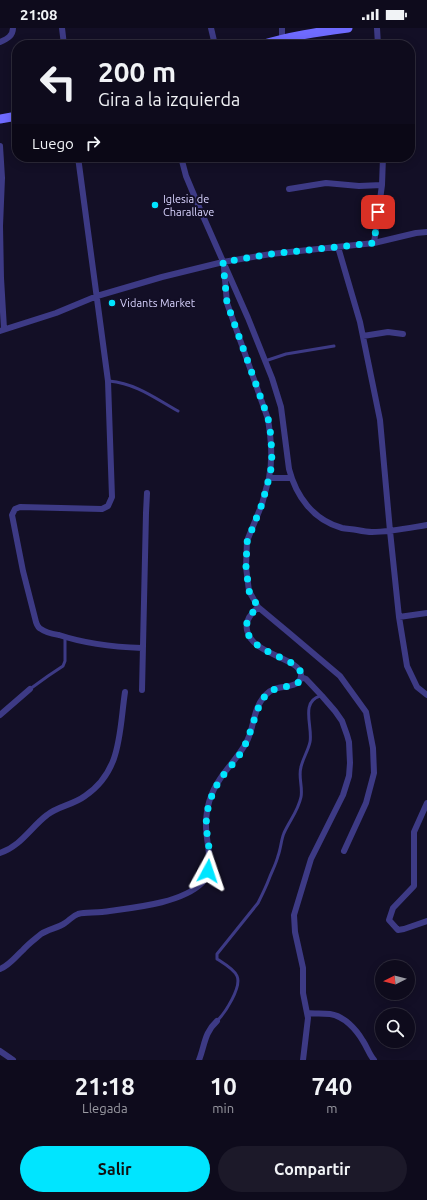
<!DOCTYPE html>
<html lang="es">
<head>
<meta charset="utf-8">
<style>
	:root { --surface:#0e0b1c; --page:#1c1929; --text:#f1f3f6; --muted:#9b9ba3; --line:#2e2b3b; --accent:#00e5ff }
	body { margin:0; font-family:Ubuntu,sans-serif; background:var(--page); color:var(--text); height:100vh; display:flex; flex-direction:column; font-size:15px; white-space:nowrap }
	* { box-sizing:border-box; margin:0 }
	p { font-size:13px; color:var(--muted) }
	.icon { flex:none; width:22px; height:22px; fill:none; stroke:currentColor; stroke-width:2; stroke-linecap:round; stroke-linejoin:round }
	.map { position:relative; height:1032px; overflow:hidden }
	.side { display:flex; flex-direction:column; background:var(--surface); flex:1 }
	.side>* { flex:none }
	.top-card { position:absolute; left:12px; top:12px; width:403px; height:122px; border-radius:16px; box-shadow:0 2px 10px #0003,0 0 0 1px var(--line); background:#0e0b1c; color:var(--text); overflow:hidden }
	.needle { width:26px; rotate:264deg }
	.buttons { position:absolute; left:375px; top:932px; display:grid; gap:8px }
	.buttons a { display:grid; place-items:center; width:40px; height:40px; border-radius:50%; background:var(--surface); box-shadow:0 2px 10px #0003,0 0 0 1px var(--line); font-size:20px }
	.pin { position:absolute; display:grid; place-items:center; width:34px; height:34px; color:#fff; margin:-17px; border-radius:8px; box-shadow:0 2px 6px #0006 }
	.me { position:absolute; width:44px; margin:-22px; rotate:5deg; stroke-linejoin:round; filter:drop-shadow(0 0 3px #0008) }
	.turn { display:flex; align-items:center; gap:14px; height:84px; padding:0 20px; font-size:18px }
	.turn .icon { width:52px; height:52px; stroke-width:2.5 }
	.turn b { display:block; font-size:28px; line-height:34px }
	.then { display:flex; align-items:center; height:38px; padding:0 20px; background:#0003; gap:8px; font-size:15px }
	.eta { display:flex; justify-content:space-evenly; align-items:center; height:68px; text-align:center }
	.eta b { font-size:24px; font-weight:600; line-height:28px }
	.cta { display:flex; gap:8px; margin-top:auto; padding:8px 20px }
	.cta a { flex:1; height:46px; border-radius:24px; background:var(--accent); color:#111; font-size:16px; font-weight:600; line-height:46px; text-align:center }
	.cta a+a { background:var(--page); color:var(--text) }
	.status { display:flex; justify-content:space-between; align-items:center; height:28px; padding:0 20px; background:var(--surface); direction:ltr }
	.status svg { height:11px; fill:currentColor }
	.map>svg:first-child { display:block }
</style>
</head>
<body>
<div class="status"><b>21:08</b><svg viewBox="0 0 49 12"><path d="M0 12V9h3v3zM5 12V6h3v6zM10 12V3h3v9zM15 12V0h3v12zM26 1h20v11H26zM47 4h2v5h-2z"/></svg></div>
<div class="map">
<svg width="427" height="1032" viewBox="0 0 427 1032">
	<rect width="100%" height="100%" fill="#130f26"/>
	<g fill="none" stroke-linecap="round" stroke-linejoin="round">
		<path stroke="#3d3a85" stroke-width="3" d="M 265,333 L 286,326 L 334,318
			M 109,353 C 137,356 153,369 178,383
			M 30,661 L 48,648 L 63,638 L 65,633 L 65,609
			M 217,993 C 225,985 242,959 237,948 C 234,941 223,935 217,931 L 217,926 L 258,875 C 262,867 266,859 269,851 C 272,843 276,836 278,828 C 281,820 281,812 284,805 C 290,792 298,783 301,769 C 303,759 298,749 301,739 C 303,730 308,723 310,714 C 313,699 300,674 320,668"/>
		<path stroke="#3d3a85" stroke-width="6" d="M 62,0 L 64,17
			M 211,0 L 215,17
			M 282,0 L 282,11
			M 377,0 L 378,17
			M 0,14 C 7,11 13,8 13,0
			M 0,118 L 2,150 L 0,198 L 1,250 L 4,301
			M 78,129 L 108,353 L 112,469 L 108,478 L 102,481 L 20,479 L 15,481 L 12,487 L 23,543 L 36,594 C 37,597 38,600 41,601 C 46,605 53,606 59,607 C 86,616 114,619 142,620
			M 181,129 L 186,148 L 199,179 L 248,290 L 272,350 L 281,379 L 289,441 C 296,468 313,492 342,500 C 346,501 352,501 357,502 C 362,503 367,504 372,504 C 390,504 409,500 427,497
			M 289,161 L 326,155 L 359,158 L 382,157
			M 374,215 L 382,157 L 383,129
			M 338,219 L 360,294 L 380,392 L 390,503 L 399,589 L 407,638 L 417,659 L 427,667
			M 224,240 L 227,275 L 268,391 C 271,411 273,430 269,450
			M 0,303 L 56,285 L 97,268 L 162,249 L 223,234 L 271,226 L 374,215 L 416,205 L 427,204
			M 363,308 L 388,304 L 403,306
			M 291,450 L 269,450 L 262,476 L 247,513 L 246,539 L 249,563 L 258,579 L 288,604 L 340,648 L 366,684 L 373,720 L 374,745 L 366,775 L 344,823
			M 399,589 L 427,585
			M 301,649 L 306,651 L 322,668 L 335,683 L 342,693 L 347,707 L 349,714 L 350,735 L 349,748 L 343,767 L 311,831 L 294,887 L 295,904 L 303,940 L 303,965 L 308,990 L 303,1032
			M 142,662 L 146,485 L 147,465
			M 0,687 L 30,661
			M 427,775 L 414,804 L 414,858 L 393,880 L 389,892 L 398,902 L 404,901 L 427,893
			M 0,825 C 21,818 31,799 47,787 C 58,778 73,777 85,768 C 122,743 119,704 125,664
			M 0,941 C 10,937 15,929 23,922 C 28,916 35,911 41,906 C 49,901 58,900 65,895 C 70,892 72,888 78,886 C 85,884 94,885 102,884 C 130,880 181,876 202,855 C 204,853 205,850 206,847 C 213,830 206,815 206,797 C 206,781 211,764 220,751 C 228,739 239,728 246,715 C 254,701 253,682 263,670 C 267,665 272,661 278,660 C 286,658 302,659 301,646 C 299,630 251,626 247,602 C 245,592 251,586 258,579
			M 307,985 C 315,986 322,985 330,986 C 344,988 356,1001 363,1013 C 367,1019 369,1026 374,1032
			M 0,1023 L 13,1032
			M 199,1032 C 205,1017 204,1005 217,993"/>
		<path stroke="#6f6bff" stroke-width="9" d="M 261,17 C 290,8 318,4 348,0
			M 0,91 L 17,88"/>
	</g>
	<g fill="none" stroke-linecap="round" stroke-linejoin="round">
		<path stroke="#00e5ff" stroke-width="7" stroke-dasharray="0 12.6" d="M 208,843 C 214,821 201,801 209,777 C 212,765 217,755 225,745 C 230,739 236,733 240,726 C 249,712 252,696 258,681 C 261,672 266,665 275,661 C 283,657 302,661 301,646 C 300,630 251,626 247,602 C 245,592 251,586 258,579 L 249,563 L 246,539 L 247,514 L 262,476 L 269,450 L 272,436 L 271,408 L 268,390 L 227,275 L 223,234 L 271,226 L 374,215 L 378,184"/>
	</g>
	<g fill="#00e5ff" stroke="#130f26" stroke-width="1.5">
		<circle cx="155" cy="177" r="4"/>
		<circle cx="112" cy="275" r="4"/>
	</g>
	<g text-anchor="middle" stroke-width="4" stroke-linejoin="round" paint-order="stroke">
		<g font-size="11" fill="#d9d4ff" stroke="#130f26" text-anchor="start">
			<text x="163" y="175">Iglesia de<tspan x="163" dy="13">Charallave</tspan></text>
			<text x="120" y="279">Vidants Market</text>
		</g>
	</g>
</svg>
<div class="buttons">
<a><svg class="needle" viewBox="-14 -14 28 28"><path d="M0-13l5 13h-10z" fill="#e53935"/><path d="M0 13l5-13h-10z" fill="#9b9ba3"/></svg></a>
<a><svg class="icon" aria-label="search" viewBox="0 0 24 24"><circle cx="10" cy="10" r="6"/><path d="M15 15l6 6"/></svg></a>
</div>
<div class="pin" style="left:378px;top:184px;background:#d93025"><svg class="icon" aria-label="arrive" viewBox="0 0 24 24"><path d="M6 21V4h12l-3 4 3 4H6"/></svg></div>
<svg class="me" style="left:208px;top:843px" viewBox="-20 -20 40 40"><path d="M0-17L14 15 0 8-14 15z" fill="#00e5ff" stroke="#fff" stroke-width="4"/></svg>
<div class="top-card">
<div class="turn"><svg class="icon" aria-label="left" viewBox="0 0 24 24"><path d="M17 20v-9H6M10 6l-5 5 5 5"/></svg><div><b>200 m</b>Gira a la izquierda</div></div>
<div class="then">Luego<svg class="icon" aria-label="right" viewBox="0 0 24 24"><path d="M7 20v-9h11M14 6l5 5-5 5"/></svg></div>
</div>
</div>
<section class="side">
<div class="eta">
<div><b>21:18</b><p>Llegada</p></div>
<div><b>10</b><p>min</p></div>
<div><b>740</b><p>m</p></div>
</div>
<div class="cta"><a>Salir</a><a>Compartir</a></div>
</section>
</body>
</html>
